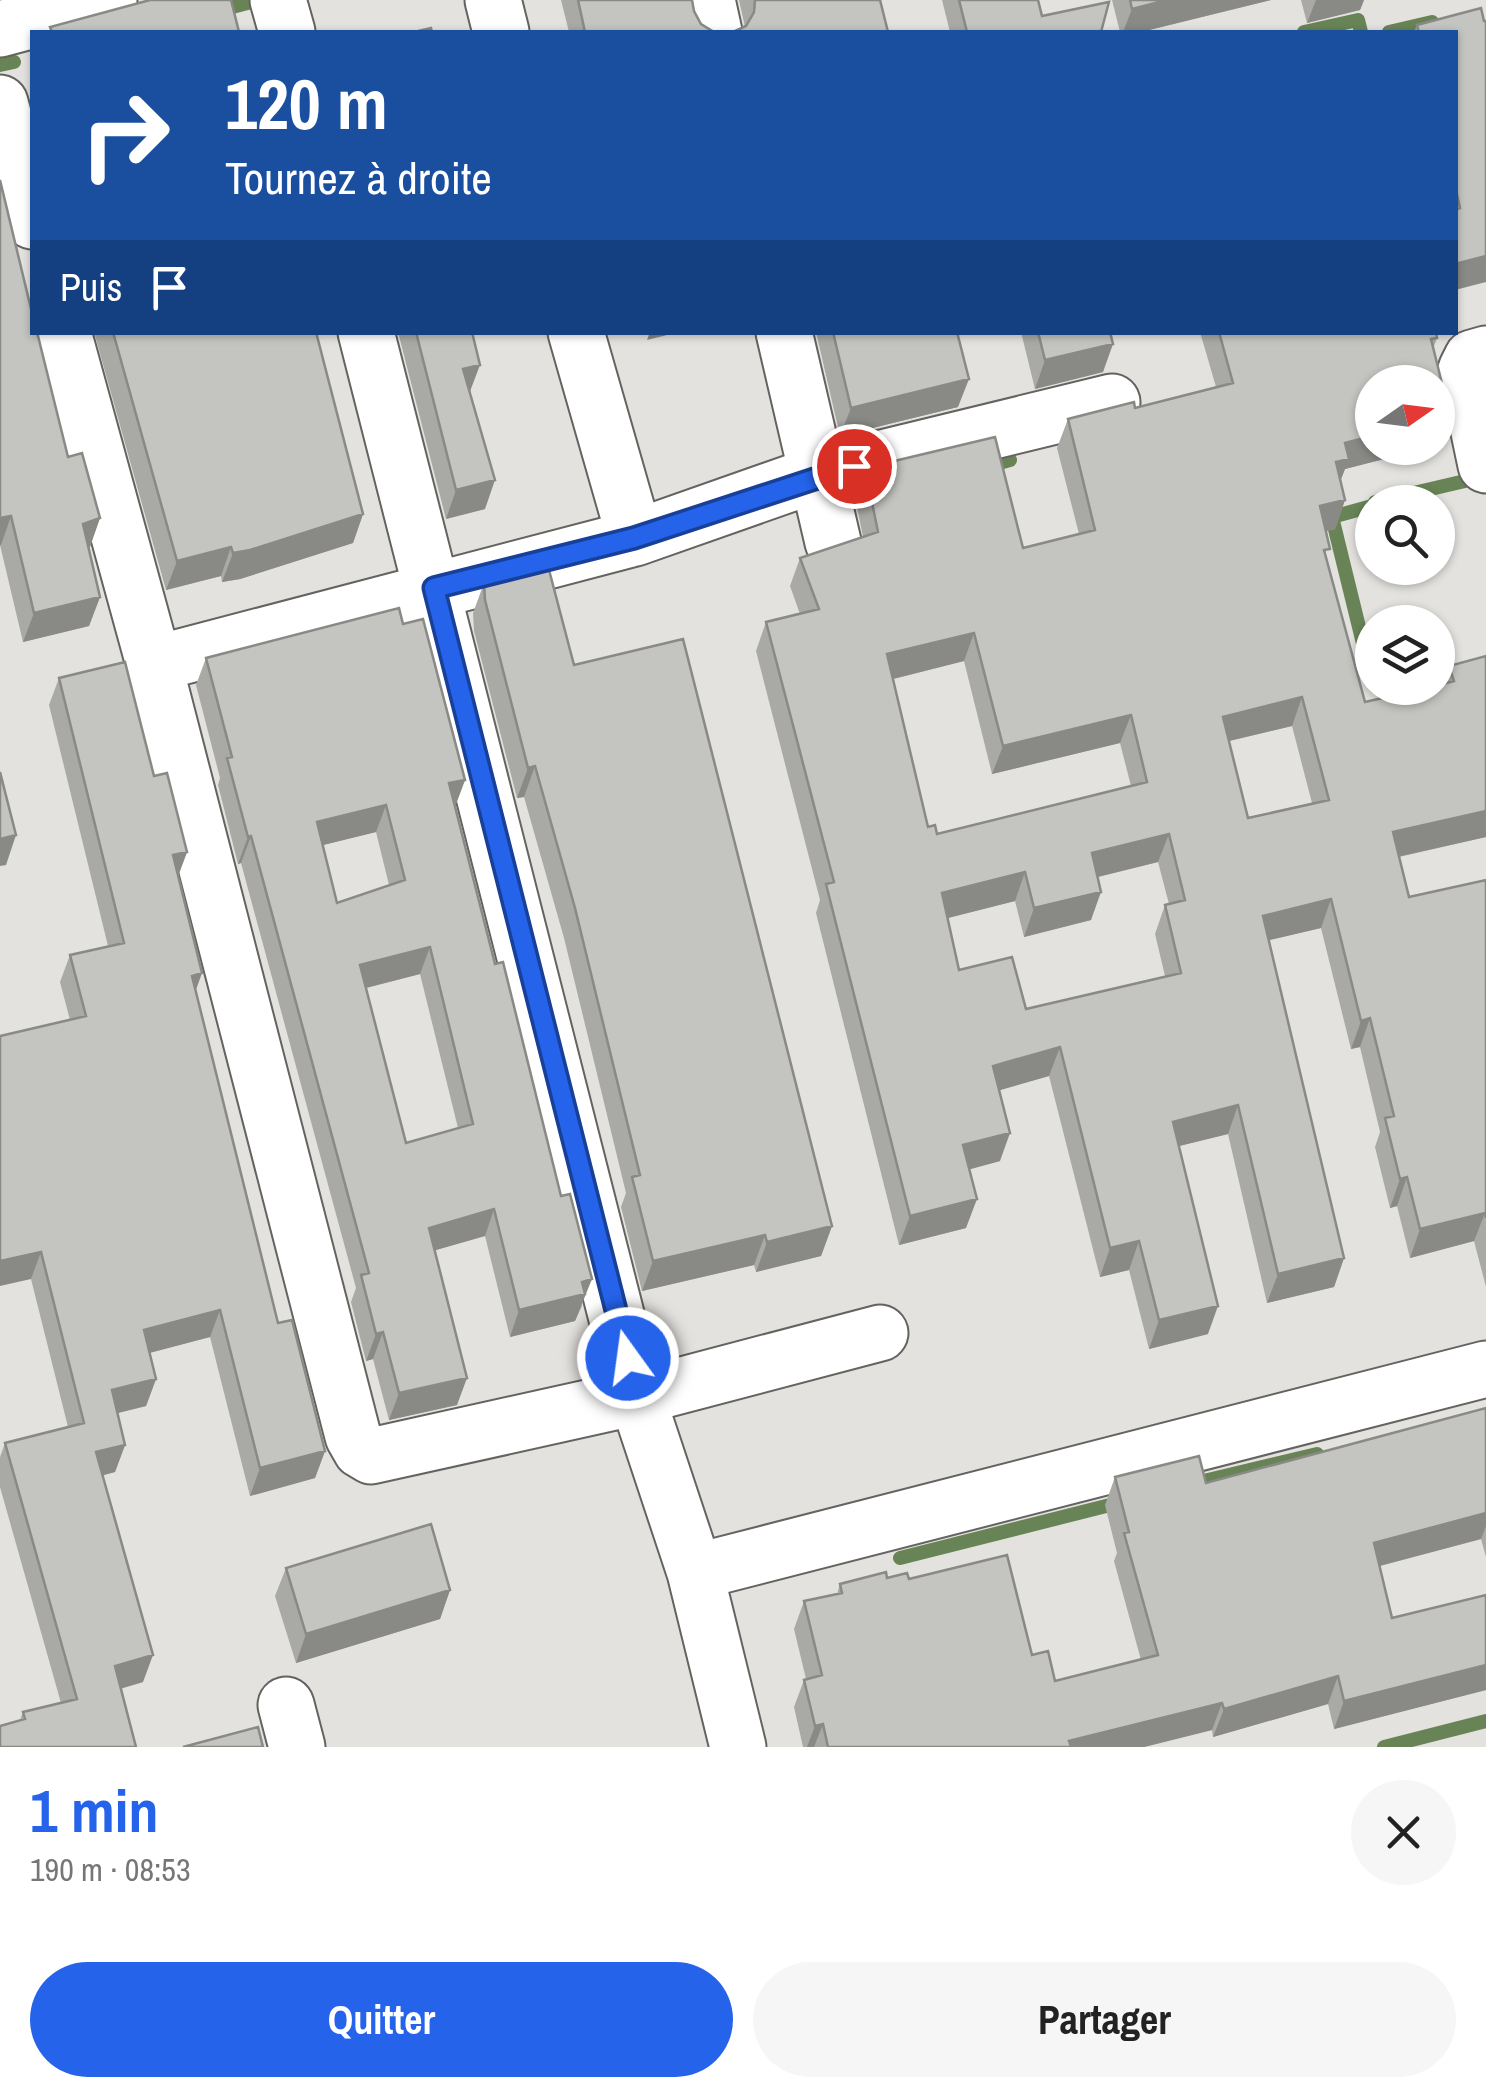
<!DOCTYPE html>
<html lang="fr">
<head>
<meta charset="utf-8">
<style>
	:root { --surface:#fff; --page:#f6f6f6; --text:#222; --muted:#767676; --accent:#2563eb }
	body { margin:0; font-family:"Archivo Narrow",sans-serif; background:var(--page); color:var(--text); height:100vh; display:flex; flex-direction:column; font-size:38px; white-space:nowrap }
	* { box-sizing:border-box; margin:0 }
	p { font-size:32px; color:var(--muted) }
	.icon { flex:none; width:55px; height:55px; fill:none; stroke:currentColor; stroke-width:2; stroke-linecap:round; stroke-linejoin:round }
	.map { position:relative; height:1747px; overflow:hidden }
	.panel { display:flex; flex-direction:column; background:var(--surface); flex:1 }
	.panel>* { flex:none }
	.top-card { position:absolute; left:30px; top:30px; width:1428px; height:305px; border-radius:0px; box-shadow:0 2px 8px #0004; background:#1a4fa0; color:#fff; overflow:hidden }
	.needle { width:65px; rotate:76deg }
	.controls { position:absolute; left:1355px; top:365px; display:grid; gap:20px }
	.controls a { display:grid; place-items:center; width:100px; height:100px; border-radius:50%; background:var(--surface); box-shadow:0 2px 8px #0004; font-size:50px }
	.pin { position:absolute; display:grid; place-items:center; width:85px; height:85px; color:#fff; margin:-42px; border:5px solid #fff; border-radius:50%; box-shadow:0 2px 10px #0007 }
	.me { position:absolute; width:110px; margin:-55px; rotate:346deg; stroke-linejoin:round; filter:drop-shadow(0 0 8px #0008) }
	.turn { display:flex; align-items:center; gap:35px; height:210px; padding:0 30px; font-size:45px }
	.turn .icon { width:130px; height:130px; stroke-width:2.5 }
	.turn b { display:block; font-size:70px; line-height:85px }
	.then { display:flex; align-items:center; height:95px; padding:0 30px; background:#0003; gap:20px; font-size:38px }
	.round { display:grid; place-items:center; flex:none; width:105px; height:105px; border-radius:52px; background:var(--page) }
	.summary { display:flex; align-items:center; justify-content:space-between; height:170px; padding:0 30px }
	h1 { font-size:60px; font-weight:700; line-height:75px; color:var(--accent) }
	.action { display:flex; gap:20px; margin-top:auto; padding:20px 30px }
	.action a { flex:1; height:115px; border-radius:60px; background:var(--accent); color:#fff; font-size:40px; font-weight:700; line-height:115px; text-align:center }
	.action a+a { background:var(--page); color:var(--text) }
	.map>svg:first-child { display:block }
</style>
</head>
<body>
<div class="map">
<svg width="1486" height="1747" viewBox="0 0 1486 1747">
	<rect width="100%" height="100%" fill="#e4e2df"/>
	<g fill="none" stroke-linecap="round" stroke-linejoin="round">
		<path stroke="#688456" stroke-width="14" d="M 217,11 L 259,0
			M 1304,32 L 1358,20 L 1361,32
			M 1389,32 L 1432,22
			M 0,65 L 14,62
			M 985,467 L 1010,460
			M 1375,502 L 1465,481
			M 1372,506 L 1332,517 L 1372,680
			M 1187,1485 L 1317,1454
			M 900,1558 L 1122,1502
			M 1384,1747 L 1486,1721"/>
		<defs>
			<path id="minor" d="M 278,0 L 287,32
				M 493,0 L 501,32
				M 707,0 L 714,32
				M 0,29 L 109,0
				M 0,103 L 32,221
				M 63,332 L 154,664 L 353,1436 L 361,1450 L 371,1456 L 637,1397 L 695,1572
				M 366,332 L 637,1397 L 880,1333
				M 784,332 L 833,542
				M 1486,354 L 1472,358 L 1466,370 L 1486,465
				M 635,538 L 817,474 L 1112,402
				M 154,664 L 635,538 L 576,332
				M 286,1705 L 297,1747
				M 738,1747 L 695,1572 L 1486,1369"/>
		</defs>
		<use href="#minor" stroke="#656360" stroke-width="59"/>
		<use href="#minor" stroke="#fff" stroke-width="55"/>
	</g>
	<path fill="#a9a9a5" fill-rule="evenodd" d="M 561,0 L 692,0 L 694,11 L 701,24 L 714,32 L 569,32 Z
		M 739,0 L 880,0 L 745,27 Z
		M 942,0 L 1038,0 L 1042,16 L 1101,32 L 950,32 Z
		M 1112,0 L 1271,0 L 1141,32 L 1120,32 Z
		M 1301,0 L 1364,0 L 1360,10 L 1307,23 Z
		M 1484,21 L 1455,290 L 1455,32 L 1414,32 L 1417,25 Z
		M 0,180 L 68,457 L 100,518 L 89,548 L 100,597 L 89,626 L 23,642 L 0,545 Z
		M 94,332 L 316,332 L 363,514 L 353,543 L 240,579 L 222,582 L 221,576 L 166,590 Z
		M 398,332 L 472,332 L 470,392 L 485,509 L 446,519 Z
		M 816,332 L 959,332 L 958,407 L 840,436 Z
		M 1021,332 L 1110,332 L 1103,372 L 1035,389 Z
		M 1200,332 L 1436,332 L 1437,338 L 1433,349 L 1450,416 L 1440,444 L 1438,445 L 1438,382 L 1372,448 L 1427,448 L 1345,469 L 1340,481 L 1345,500 L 1335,529 L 1326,531 L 1326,559 L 1365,702 L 1442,684 L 1449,666 L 1486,656 L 1486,837 L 1399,857 L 1409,897 L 1486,880 L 1486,1287 L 1474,1241 L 1410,1258 L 1397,1206 L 1390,1208 L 1375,1147 L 1380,1132 L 1360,1047 L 1351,1049 L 1321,928 L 1269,940 L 1344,1258 L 1334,1287 L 1267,1303 L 1228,1134 L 1179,1146 L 1208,1334 L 1149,1349 L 1129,1270 L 1100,1277 L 1049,1076 L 999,1090 L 1000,1161 L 969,1169 L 966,1228 L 899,1245 L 816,913 L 820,900 L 756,651 L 766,622 L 800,614 L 790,586 L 800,558 L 863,537 L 855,497 L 865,468 L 1023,548 L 1079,534 L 1057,448 L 1068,419 L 1135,408 L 1216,387 ZM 964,661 L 992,774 L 1120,743 L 1131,786 L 937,834 L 928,827 L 893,679 ZM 1292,726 L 1312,803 L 1248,818 L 1229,741 ZM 1158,862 L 1169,904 L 1165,905 L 1155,934 L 1165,976 L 1026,1009 L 959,970 L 948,918 L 1015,901 L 1024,937 L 1091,920 L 1098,877 Z
		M 484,583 L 574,665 L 832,1226 L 821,1256 L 756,1272 L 754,1265 L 642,1291 L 621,1207 L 626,1193 L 564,938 L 524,797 L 517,798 L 474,631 L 473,613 Z
		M 403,624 L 465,780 L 455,806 L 582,1306 L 575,1321 L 510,1337 L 485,1236 L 434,1250 L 457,1405 L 389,1420 L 373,1359 L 366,1361 L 351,1302 L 356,1288 L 241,863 L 238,864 L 218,785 L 220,778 L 196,685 L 206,658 ZM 376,832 L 389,885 L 337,903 L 323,845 ZM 420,974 L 458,1128 L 406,1143 L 366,988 Z
		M 59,678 L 154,776 L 187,852 L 178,876 L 195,991 L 278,1323 L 325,1451 L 315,1478 L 250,1496 L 210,1337 L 149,1353 L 156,1379 L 146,1406 L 117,1413 L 125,1445 L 115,1472 L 102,1475 L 143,1682 L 20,1720 L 23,1712 L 61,1703 L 0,1487 L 0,1457 L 5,1443 L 68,1427 L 31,1279 L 70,1020 L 60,982 L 70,955 L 108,946 L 49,705 Z
		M 1486,1408 L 1486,1557 L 1481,1539 L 1380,1566 L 1392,1618 L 1486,1595 L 1486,1690 L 1334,1729 L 1328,1704 L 1213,1737 L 1212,1730 L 1144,1747 L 803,1747 L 794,1707 L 804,1680 L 806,1679 L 794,1629 L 804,1601 L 837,1594 L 840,1584 L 887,1578 L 909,1579 L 1032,1655 L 1055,1681 L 1141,1660 L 1114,1561 L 1117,1553 L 1105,1505 L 1115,1477 L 1206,1483 Z
		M 286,1568 L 450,1590 L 440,1619 L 296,1663 L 275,1596 Z"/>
	<path fill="#898986" d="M 1167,0 L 1271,0 L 1141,32 L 1123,32 L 1132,9 Z
		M 1316,0 L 1364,0 L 1360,10 L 1307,23 Z
		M 1486,256 L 1486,282 L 1455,290 L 1455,264 Z
		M 650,332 L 679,332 L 647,340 Z
		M 1113,344 L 1103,372 L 1035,389 L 1045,360 Z
		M 480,365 L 469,394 L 463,369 Z
		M 969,379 L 958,407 L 840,436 L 851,408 Z
		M 1450,416 L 1440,444 L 1438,445 L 1438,419 Z
		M 1372,436 L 1372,448 L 1427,448 L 1345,469 L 1338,487 L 1336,462 L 1345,443 Z
		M 495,480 L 485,509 L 446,519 L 456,490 Z
		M 1345,500 L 1335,529 L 1310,535 L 1320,506 Z
		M 363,514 L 353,543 L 240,579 L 222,582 L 233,553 Z
		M 11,516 L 1,545 L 0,545 L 0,518 Z
		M 100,518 L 90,547 L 73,553 L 83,524 Z
		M 231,547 L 221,576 L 166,590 L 177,561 Z
		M 100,597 L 89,626 L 23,642 L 34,613 Z
		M 974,633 L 964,661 L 877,683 L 887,654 Z
		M 1302,697 L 1292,726 L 1212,745 L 1223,717 Z
		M 1131,715 L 1120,743 L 992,774 L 1003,746 Z
		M 535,766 L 524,797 L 517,798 L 528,768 Z
		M 465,780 L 455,807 L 449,783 Z
		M 386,805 L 376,832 L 307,849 L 317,822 Z
		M 1486,811 L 1486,837 L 1383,860 L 1393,832 Z
		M 1169,834 L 1158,862 L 1081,881 L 1092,853 Z
		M 16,835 L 6,865 L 0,866 L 0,839 Z
		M 251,836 L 241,863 L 238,864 L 248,837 Z
		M 187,852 L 177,879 L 173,855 Z
		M 1025,872 L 1015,901 L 932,922 L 942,893 Z
		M 1101,892 L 1091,920 L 1024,937 L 1034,908 Z
		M 1331,899 L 1321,928 L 1253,944 L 1263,916 Z
		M 430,947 L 420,974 L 350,992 L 360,965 Z
		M 202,973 L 192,1001 L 192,976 Z
		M 1370,1018 L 1360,1047 L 1351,1049 L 1361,1021 Z
		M 1060,1047 L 1049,1076 L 983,1095 L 993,1066 Z
		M 1238,1105 L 1228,1134 L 1163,1150 L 1173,1122 Z
		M 1010,1133 L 1000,1161 L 953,1174 L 963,1145 Z
		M 1407,1177 L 1397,1206 L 1390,1208 L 1400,1179 Z
		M 977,1199 L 966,1228 L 899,1245 L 910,1216 Z
		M 494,1209 L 485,1236 L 419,1255 L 429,1228 Z
		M 1485,1213 L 1474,1241 L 1410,1258 L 1420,1229 Z
		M 832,1226 L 821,1256 L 756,1272 L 767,1242 Z
		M 765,1235 L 754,1265 L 642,1291 L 653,1261 Z
		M 1139,1241 L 1129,1270 L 1100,1277 L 1110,1248 Z
		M 41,1252 L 31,1279 L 0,1286 L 0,1261 Z
		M 1344,1258 L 1334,1287 L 1267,1303 L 1278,1274 Z
		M 592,1279 L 575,1321 L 510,1337 L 519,1310 L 582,1282 Z
		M 1218,1306 L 1208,1334 L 1149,1349 L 1159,1320 Z
		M 220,1310 L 210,1337 L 134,1357 L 144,1330 Z
		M 383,1332 L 373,1359 L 366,1361 L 376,1334 Z
		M 467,1378 L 457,1405 L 389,1420 L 399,1393 Z
		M 156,1379 L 146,1406 L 102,1417 L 112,1390 Z
		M 125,1445 L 115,1472 L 86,1480 L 96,1452 Z
		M 325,1451 L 315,1478 L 250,1496 L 260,1468 Z
		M 1486,1513 L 1486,1526 L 1481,1539 L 1364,1570 L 1374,1543 Z
		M 450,1590 L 440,1619 L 296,1663 L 306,1634 Z
		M 153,1655 L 143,1682 L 105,1693 L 115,1666 Z
		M 1486,1665 L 1486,1690 L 1334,1729 L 1344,1701 Z
		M 1338,1676 L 1328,1704 L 1213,1737 L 1224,1709 Z
		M 1222,1703 L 1212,1730 L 1144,1747 L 1067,1747 L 1069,1741 Z
		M 823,1724 L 814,1747 L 807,1747 L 815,1726 Z"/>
	<path fill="#c4c4c0" stroke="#898986" stroke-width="2.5" fill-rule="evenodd" d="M 150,0 L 231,0 L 239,32 L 52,32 L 50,27 Z
		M 578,0 L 692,0 L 694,11 L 701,24 L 714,32 L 585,32 Z
		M 755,0 L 880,0 L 888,32 L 733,32 L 746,26 L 754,12 Z
		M 959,0 L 1038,0 L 1042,16 L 1109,2 L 1101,32 L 967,32 Z
		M 1130,0 L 1167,0 L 1132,9 Z
		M 1481,8 L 1484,21 L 1486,21 L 1486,256 L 1455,264 L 1455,210 L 1460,208 L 1455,185 L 1455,32 L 1419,32 L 1417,25 Z
		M 431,28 L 432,32 L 414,32 Z
		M 0,180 L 32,313 L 32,332 L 37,332 L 68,457 L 82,453 L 100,518 L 83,524 L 100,597 L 34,613 L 11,516 L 0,518 Z
		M 113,332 L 316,332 L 363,514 L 250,550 L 233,553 L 231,547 L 177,561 Z
		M 416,332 L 472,332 L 480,365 L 463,369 L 495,480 L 456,490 Z
		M 833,332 L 957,332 L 969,379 L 851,408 Z
		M 1038,332 L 1110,332 L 1113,344 L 1045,360 Z
		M 1219,332 L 1436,332 L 1437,338 L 1431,339 L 1450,416 L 1438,419 L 1438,382 L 1372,382 L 1372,436 L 1345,443 L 1349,459 L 1336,462 L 1345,500 L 1320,506 L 1330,549 L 1324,550 L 1365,702 L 1426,688 L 1438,688 L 1438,685 L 1454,681 L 1449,666 L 1486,656 L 1486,811 L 1393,832 L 1409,897 L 1486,880 L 1486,1218 L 1485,1213 L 1420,1229 L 1407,1177 L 1400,1179 L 1385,1118 L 1394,1116 L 1370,1018 L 1361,1021 L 1331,899 L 1263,916 L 1344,1258 L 1278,1274 L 1238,1105 L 1173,1122 L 1218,1306 L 1159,1320 L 1139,1241 L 1110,1248 L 1060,1047 L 993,1066 L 1010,1133 L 963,1145 L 977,1199 L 910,1216 L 826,884 L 834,882 L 766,622 L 819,609 L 800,558 L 878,532 L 865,468 L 995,437 L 1023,548 L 1095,530 L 1068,419 L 1134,402 L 1135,408 L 1233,383 ZM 974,633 L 1003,746 L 1131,715 L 1147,782 L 937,834 L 935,825 L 928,827 L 887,654 ZM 1302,697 L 1329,800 L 1248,818 L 1223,717 ZM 1169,834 L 1185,900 L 1165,905 L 1181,973 L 1026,1009 L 1012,957 L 959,970 L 942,893 L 1025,872 L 1034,908 L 1101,892 L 1092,853 Z
		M 548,566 L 574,665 L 683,639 L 832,1226 L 767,1242 L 765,1235 L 653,1261 L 632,1177 L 640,1175 L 575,908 L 535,766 L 528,768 L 485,600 L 484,583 Z
		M 399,608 L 403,624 L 423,619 L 465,780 L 449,783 L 495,964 L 503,962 L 561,1196 L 570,1194 L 592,1279 L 582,1282 L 585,1294 L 519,1310 L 494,1209 L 429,1228 L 467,1378 L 399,1393 L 383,1332 L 376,1334 L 361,1275 L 369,1273 L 251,836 L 248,837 L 227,758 L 232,757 L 206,658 ZM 386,805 L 405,880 L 337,903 L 317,822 ZM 430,947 L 473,1124 L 406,1143 L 360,965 Z
		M 125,662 L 154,776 L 167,773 L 187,852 L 173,855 L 202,973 L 192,976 L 278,1323 L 292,1320 L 325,1451 L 260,1468 L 220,1310 L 144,1330 L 156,1379 L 112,1390 L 125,1445 L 96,1452 L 153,1655 L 115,1666 L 136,1747 L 0,1747 L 0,1726 L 25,1719 L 23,1712 L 77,1699 L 5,1443 L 84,1423 L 41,1252 L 0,1261 L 0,1036 L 86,1016 L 70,955 L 124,943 L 59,678 Z
		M 0,772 L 16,835 L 0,839 Z
		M 1486,1408 L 1486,1513 L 1374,1543 L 1392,1618 L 1486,1595 L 1486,1665 L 1344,1701 L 1338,1676 L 1224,1709 L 1222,1703 L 1069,1741 L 1071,1747 L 828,1747 L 823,1724 L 815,1726 L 804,1680 L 822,1675 L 804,1601 L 842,1593 L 840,1584 L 886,1572 L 887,1578 L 907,1573 L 909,1579 L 1007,1555 L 1032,1655 L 1048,1651 L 1055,1681 L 1158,1655 L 1124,1533 L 1129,1532 L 1115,1477 L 1199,1456 L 1206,1483 Z
		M 431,1524 L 450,1590 L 306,1634 L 286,1568 Z
		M 258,1727 L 263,1747 L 183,1747 Z"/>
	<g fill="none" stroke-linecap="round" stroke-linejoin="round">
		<defs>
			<path id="route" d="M 628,1358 L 434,588 L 634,538 L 854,466"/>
		</defs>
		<use href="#route" stroke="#184099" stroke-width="25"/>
		<use href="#route" stroke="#2563eb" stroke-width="18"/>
	</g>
</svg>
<div class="controls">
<a><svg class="needle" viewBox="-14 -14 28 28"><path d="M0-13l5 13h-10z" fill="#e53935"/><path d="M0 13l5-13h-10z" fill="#767676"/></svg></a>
<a><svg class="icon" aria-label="search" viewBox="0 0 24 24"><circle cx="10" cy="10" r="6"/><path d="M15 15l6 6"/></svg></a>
<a><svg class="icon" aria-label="layers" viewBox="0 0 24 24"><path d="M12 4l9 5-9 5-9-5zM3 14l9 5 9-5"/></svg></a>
</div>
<div class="pin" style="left:854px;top:466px;background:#d93025"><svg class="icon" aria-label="arrive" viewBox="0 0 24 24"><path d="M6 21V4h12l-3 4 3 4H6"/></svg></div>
<svg class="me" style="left:628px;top:1358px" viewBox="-20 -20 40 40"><circle r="17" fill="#2563eb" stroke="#fff" stroke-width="3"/><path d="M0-11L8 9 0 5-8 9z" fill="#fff"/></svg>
<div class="top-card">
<div class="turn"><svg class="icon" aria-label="right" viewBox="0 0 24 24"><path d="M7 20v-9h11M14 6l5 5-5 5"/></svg><div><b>120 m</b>Tournez à droite</div></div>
<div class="then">Puis<svg class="icon" aria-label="arrive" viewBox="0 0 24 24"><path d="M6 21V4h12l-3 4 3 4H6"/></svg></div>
</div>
</div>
<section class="panel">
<div class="summary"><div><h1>1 min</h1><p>190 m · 08:53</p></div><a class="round"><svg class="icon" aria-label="close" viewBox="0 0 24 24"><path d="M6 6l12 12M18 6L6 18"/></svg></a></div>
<div class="action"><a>Quitter</a><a>Partager</a></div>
</section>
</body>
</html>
